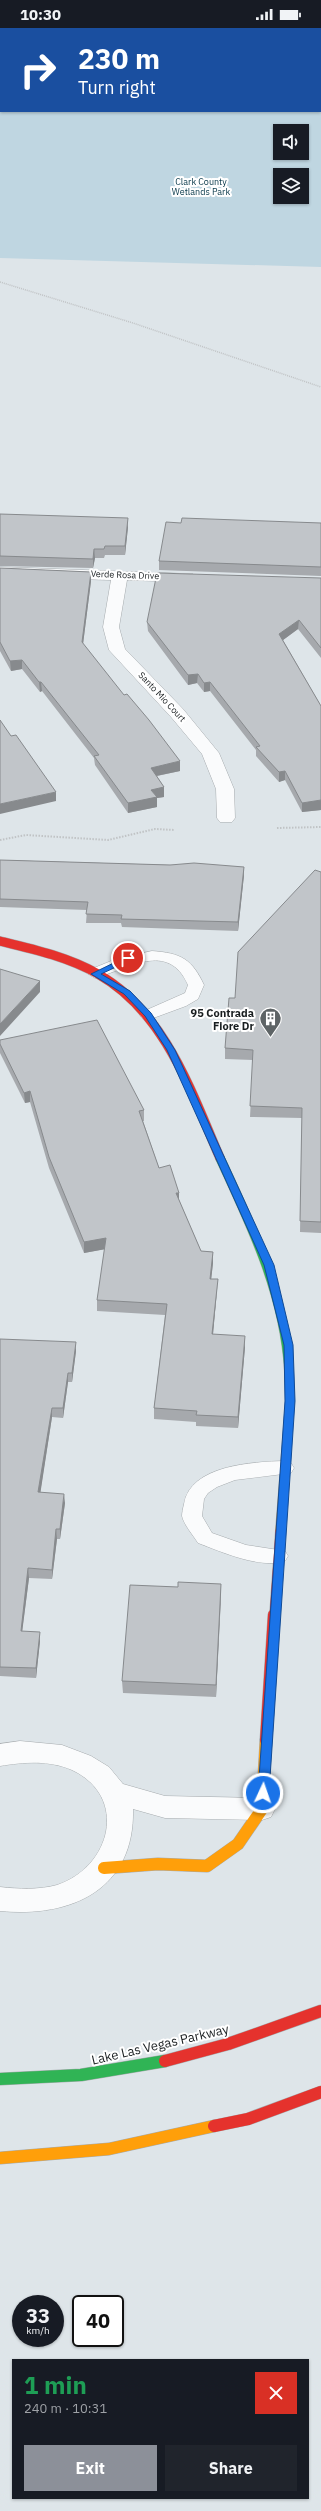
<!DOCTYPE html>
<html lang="en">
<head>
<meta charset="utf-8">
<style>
	:root { --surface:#171b24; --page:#20242c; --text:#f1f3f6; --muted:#9ea1a6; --accent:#8c9099 }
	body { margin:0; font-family:"IBM Plex Sans",sans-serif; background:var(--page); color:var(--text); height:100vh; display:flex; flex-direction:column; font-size:15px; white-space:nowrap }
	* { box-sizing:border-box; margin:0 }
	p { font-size:13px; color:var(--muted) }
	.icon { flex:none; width:22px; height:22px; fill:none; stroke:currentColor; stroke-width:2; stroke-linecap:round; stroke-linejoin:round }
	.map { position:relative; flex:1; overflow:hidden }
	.panel { position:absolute; left:12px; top:2331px; width:297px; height:140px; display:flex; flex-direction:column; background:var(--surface); border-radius:0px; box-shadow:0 1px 3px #0004 }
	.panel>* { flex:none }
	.guide { position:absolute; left:0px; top:0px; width:321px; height:84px; box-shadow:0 1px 3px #0004; background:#1a4fa0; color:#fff; overflow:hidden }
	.controls { position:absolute; left:273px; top:96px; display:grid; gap:8px }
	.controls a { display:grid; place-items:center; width:36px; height:36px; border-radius:0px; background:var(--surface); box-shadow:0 1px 3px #0004; font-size:20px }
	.speed { position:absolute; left:12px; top:2267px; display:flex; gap:8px; font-size:20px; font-weight:700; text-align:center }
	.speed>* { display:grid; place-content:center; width:52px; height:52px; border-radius:50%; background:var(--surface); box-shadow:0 1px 3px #0004; line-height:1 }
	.speed small { font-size:10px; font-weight:400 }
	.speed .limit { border:2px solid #111; border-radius:6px; background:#fff; color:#111 }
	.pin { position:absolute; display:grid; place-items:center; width:34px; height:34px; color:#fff; margin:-17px; border:2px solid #fff; border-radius:50%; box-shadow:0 1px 4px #0007 }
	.me { position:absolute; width:44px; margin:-22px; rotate:3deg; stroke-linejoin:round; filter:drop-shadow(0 0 3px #0008) }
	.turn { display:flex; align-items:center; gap:14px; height:84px; padding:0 12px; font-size:18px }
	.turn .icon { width:52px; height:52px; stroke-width:2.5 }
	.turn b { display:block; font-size:28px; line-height:34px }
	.round { display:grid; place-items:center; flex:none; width:42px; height:42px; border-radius:0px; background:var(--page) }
	.head { display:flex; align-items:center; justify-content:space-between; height:68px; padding:0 12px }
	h1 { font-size:24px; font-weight:800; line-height:30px; color:#1e9e55 }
	.cta { display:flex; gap:8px; margin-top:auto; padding:8px 12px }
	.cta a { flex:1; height:46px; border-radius:0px; background:var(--accent); color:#fff; font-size:16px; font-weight:800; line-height:46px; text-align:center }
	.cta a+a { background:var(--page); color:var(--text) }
	.status { display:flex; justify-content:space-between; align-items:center; height:28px; padding:0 20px; background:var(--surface); direction:ltr }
	.status svg { height:11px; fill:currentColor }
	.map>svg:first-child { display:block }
</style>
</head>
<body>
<div class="status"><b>10:30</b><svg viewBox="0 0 49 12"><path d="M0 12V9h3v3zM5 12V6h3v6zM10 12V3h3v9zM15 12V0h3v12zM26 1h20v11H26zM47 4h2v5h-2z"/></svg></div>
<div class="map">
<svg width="321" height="2483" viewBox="0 0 321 2483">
	<rect width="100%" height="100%" fill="#dee5e9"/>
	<path fill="#bfd6e1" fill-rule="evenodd" d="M 0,0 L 321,0 L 321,239 L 0,230 ZM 1,1 L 320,1 L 320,83 L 1,83 ZM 280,103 L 302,103 L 302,125 L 280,125 ZM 280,147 L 302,147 L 302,169 L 280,169 Z"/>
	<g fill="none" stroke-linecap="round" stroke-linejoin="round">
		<defs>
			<path id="lane" d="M 152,923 C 181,925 192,931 204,957 L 198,971 L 186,978 L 148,992 L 142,990 L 140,987 L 142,984 L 185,965 L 188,957 C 168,912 128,941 95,950 L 87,945 L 89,942 L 116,931 Z
				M 284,1433 L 291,1435 L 294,1440 L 291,1445 L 235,1452 L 217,1459 L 208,1465 L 204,1471 L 202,1488 L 212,1505 L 246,1517 L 285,1523 L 288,1528 L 285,1533 C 260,1541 222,1524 198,1515 C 193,1507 184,1497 182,1488 C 182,1485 183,1480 184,1476 C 190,1437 253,1434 284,1433 Z"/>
			<path id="street" d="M 0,539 L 193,546 L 195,549 L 187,554 L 127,552 L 119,599 L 125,621 L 183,681 L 219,725 L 234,761 L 235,790 L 232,794 L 220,794 L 217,790 L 216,761 L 202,726 L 171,689 L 109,622 L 103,599 L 111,552 L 0,549 Z
				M 20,1713 L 62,1717 L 91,1728 L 109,1739 L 123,1756 L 165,1768 L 262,1770 L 271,1773 L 275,1781 L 271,1789 L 262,1792 L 165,1790 L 133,1781 C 135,1861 72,1890 0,1883 L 0,1859 C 19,1861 39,1862 57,1857 C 111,1839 129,1769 72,1742 C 49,1732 24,1734 0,1738 L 0,1716 Z"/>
			<path id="fast-far1" d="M 220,1130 C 252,1199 284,1265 289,1342"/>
			<path id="fast" d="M 0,2051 L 81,2047 L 165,2033"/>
			<path id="slow-far2" d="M 290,0 L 292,1"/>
			<path id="slow-far1" d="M 280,1503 L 290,1373 L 289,1342"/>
			<path id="slow" d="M 104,1840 L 158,1836 L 207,1838 L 238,1816 L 262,1781 L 266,1712
				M 0,2130 L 109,2121 L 214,2098"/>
			<path id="jam-far2" d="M 251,0 L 253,1"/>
			<path id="jam-far1" d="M 0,913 C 33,921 68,929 98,946 C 165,984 191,1063 220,1130
				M 274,1588 L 280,1503"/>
			<path id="jam" d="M 266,1712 L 274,1587
				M 165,2033 L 228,2016 L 321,1983
				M 214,2098 L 248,2091 L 321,2064"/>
		</defs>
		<use href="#lane" stroke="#a6abae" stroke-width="1"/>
		<use href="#street" stroke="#a6abae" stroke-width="1"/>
		<use href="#fast-far1" stroke="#a6abae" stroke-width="10"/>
		<use href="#fast" stroke="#a6abae" stroke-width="13"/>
		<use href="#slow-far2" stroke="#a6abae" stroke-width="5.5"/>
		<use href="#slow-far1" stroke="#a6abae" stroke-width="10"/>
		<use href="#slow" stroke="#a6abae" stroke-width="13"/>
		<use href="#jam-far2" stroke="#a6abae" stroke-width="5.5"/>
		<use href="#jam-far1" stroke="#a6abae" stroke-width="10"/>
		<use href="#jam" stroke="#a6abae" stroke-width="13"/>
		<path stroke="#c0c3c5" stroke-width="1.5" stroke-dasharray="1 1" stroke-linecap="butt" d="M 171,0 L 176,1
			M 0,254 L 133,295 L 321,359"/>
		<path stroke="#c0c3c5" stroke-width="2" stroke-dasharray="1.5 1.5" stroke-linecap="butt" d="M 277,800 L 321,799
			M 0,812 L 26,807 L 108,812 L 155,801 L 175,802"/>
		<use href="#lane" fill="#fafbfc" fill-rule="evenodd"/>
		<use href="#street" fill="#fafbfc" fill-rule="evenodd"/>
		<use href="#fast-far1" stroke="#30b455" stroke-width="9"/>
		<use href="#fast" stroke="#30b455" stroke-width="12"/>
		<use href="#slow-far2" stroke="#ff9f0a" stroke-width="5"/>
		<use href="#slow-far1" stroke="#ff9f0a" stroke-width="9"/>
		<use href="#slow" stroke="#ff9f0a" stroke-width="12"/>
		<use href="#jam-far2" stroke="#e5322d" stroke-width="5"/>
		<use href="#jam-far1" stroke="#e5322d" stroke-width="9"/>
		<use href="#jam" stroke="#e5322d" stroke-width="12"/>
	</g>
	<path fill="#a6a9ad" d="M 0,486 L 128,499 L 125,527 L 105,527 L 104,530 L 95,530 L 93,540 L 0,538 Z
		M 181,495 L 321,495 L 321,548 L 159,542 L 159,533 Z
		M 0,540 L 91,544 L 91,553 L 83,616 L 180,743 L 157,748 L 164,759 L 164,769 L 157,770 L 157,779 L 128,785 L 95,737 L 94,730 L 42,663 L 40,664 L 22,641 L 11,643 L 0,623 Z
		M 321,550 L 321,630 L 298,601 L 283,612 L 321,678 L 321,782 L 302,784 L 285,752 L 279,754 L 256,728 L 256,722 L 210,663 L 204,664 L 197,655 L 188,657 L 148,603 L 147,594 Z
		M 0,832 L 244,839 L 244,847 L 238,903 L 122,899 L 121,895 L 86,895 L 87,882 L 0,879 Z
		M 321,844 L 321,1205 L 300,1204 L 302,1090 L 250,1089 L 253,1032 L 225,1031 L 225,1020 L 235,970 Z
		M 0,1012 L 144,1082 L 144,1093 L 143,1093 L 159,1140 L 179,1165 L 179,1172 L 201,1223 L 213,1224 L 213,1235 L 211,1251 L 217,1262 L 213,1306 L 245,1319 L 238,1400 L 196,1398 L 196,1394 L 154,1391 L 154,1380 L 165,1287 L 97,1283 L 97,1272 L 105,1221 L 84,1225 L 49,1140 L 30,1074 L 25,1075 L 0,1025 Z
		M 0,1311 L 76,1323 L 72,1354 L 68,1354 L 63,1390 L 52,1389 L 40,1465 L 65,1475 L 60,1511 L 57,1511 L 52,1551 L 29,1550 L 22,1603 L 40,1613 L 36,1650 L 0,1648 Z
		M 221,1556 L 216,1669 L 123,1665 L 122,1653 Z"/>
	<path fill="#878a8d" d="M 128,490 L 128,499 L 125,527 L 125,518 Z
		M 94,521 L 95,530 L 93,540 L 93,531 Z
		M 91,544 L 91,553 L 82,624 L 82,614 Z
		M 299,592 L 298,601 L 279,615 L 279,606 Z
		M 22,632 L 22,641 L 11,643 L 10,633 Z
		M 198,646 L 197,655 L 188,657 L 188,647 Z
		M 39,654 L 41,654 L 42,663 L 40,664 Z
		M 210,654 L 210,663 L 204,664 L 204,655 Z
		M 180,733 L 180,743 L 151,749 L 151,740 Z
		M 285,743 L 285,752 L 279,754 L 279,744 Z
		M 164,759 L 164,769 L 157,770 L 157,779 L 128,785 L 128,775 L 151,762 Z
		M 56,764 L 56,773 L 0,786 L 0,776 Z
		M 321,772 L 321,782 L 302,784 L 302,775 Z
		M 244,839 L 244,847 L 238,903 L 238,894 Z
		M 40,953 L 40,964 L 0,1008 L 0,996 Z
		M 30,1063 L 30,1074 L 25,1075 L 24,1065 Z
		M 176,1165 L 179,1165 L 179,1175 Z
		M 106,1210 L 106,1221 L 84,1225 L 84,1214 Z
		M 213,1224 L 213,1235 L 210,1262 L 210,1251 Z
		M 218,1251 L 212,1317 L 212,1306 Z
		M 245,1308 L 245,1319 L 238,1400 L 238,1389 Z
		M 76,1314 L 76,1323 L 72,1354 L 72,1345 Z
		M 68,1345 L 68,1354 L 63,1390 L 63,1380 Z
		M 52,1380 L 52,1389 L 39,1474 L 38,1464 Z
		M 64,1466 L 65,1475 L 60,1511 L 60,1501 Z
		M 56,1501 L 57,1511 L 52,1551 L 52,1542 Z
		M 28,1540 L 29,1550 L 21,1613 L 21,1603 Z
		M 221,1556 L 221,1569 L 216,1669 L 216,1657 Z
		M 40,1604 L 40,1613 L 36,1650 L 36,1640 Z"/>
	<path fill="#c1c5c9" stroke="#878a8d" d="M 0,486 L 128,490 L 125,518 L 105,518 L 104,521 L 94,521 L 93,531 L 0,528 Z
		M 182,490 L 321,495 L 321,539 L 159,533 L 166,494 L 181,495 Z
		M 0,540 L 91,544 L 82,614 L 124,667 L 127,666 L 149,692 L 180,733 L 151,740 L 164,759 L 151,762 L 157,769 L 128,775 L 94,728 L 99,727 L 41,654 L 39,654 L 22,632 L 10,633 L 0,614 Z
		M 157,545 L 321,550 L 321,620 L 299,592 L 279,606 L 321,678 L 321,772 L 302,775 L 285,743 L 279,744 L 256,719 L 260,718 L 210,654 L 204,655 L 198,646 L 188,647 L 147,594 Z
		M 0,692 L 11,708 L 16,707 L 56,764 L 0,776 Z
		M 0,832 L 170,837 L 194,835 L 244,839 L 238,894 L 121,891 L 122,887 L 86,886 L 88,874 L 0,871 Z
		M 315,842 L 321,844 L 321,1194 L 300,1193 L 302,1080 L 250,1078 L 253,1022 L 225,1020 L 229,970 L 235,970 L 238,924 Z
		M 0,941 L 40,953 L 0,996 Z
		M 97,992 L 144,1082 L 139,1083 L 159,1140 L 170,1137 L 179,1165 L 176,1165 L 201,1223 L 213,1224 L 210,1251 L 218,1251 L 212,1306 L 245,1308 L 238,1389 L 196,1387 L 197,1383 L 154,1380 L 167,1276 L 97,1272 L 106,1210 L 84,1214 L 49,1129 L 30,1063 L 24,1065 L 0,1016 L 0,1012 Z
		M 0,1311 L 76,1314 L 72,1345 L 68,1345 L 63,1380 L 52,1380 L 38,1464 L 64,1466 L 60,1501 L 56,1501 L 52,1542 L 28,1540 L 21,1603 L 40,1604 L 36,1640 L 0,1639 Z
		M 178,1554 L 221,1556 L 216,1657 L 122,1653 L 130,1557 L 178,1559 Z"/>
	<path fill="#1a73e8" stroke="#114b97" d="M 128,928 L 132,930 L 131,932 L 101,946 L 130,963 L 151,985 L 175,1022 L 274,1237 L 293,1317 L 295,1373 L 269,1765 L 263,1769 L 258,1765 L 285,1373 L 284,1317 L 264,1237 L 167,1022 L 145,988 L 124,966 L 91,946 Z"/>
	<defs>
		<symbol id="building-pin" viewBox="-11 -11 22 30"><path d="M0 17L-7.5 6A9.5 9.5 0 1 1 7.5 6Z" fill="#5e6466" stroke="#fff"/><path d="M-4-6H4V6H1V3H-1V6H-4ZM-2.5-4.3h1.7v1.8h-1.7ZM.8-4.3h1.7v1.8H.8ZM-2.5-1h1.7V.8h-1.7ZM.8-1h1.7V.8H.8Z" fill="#fff"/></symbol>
	</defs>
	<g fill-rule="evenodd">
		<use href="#building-pin" x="258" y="978" width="25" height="34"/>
	</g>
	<g text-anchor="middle" stroke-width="4" stroke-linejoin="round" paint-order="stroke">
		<g font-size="9" fill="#043547" stroke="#fff">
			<text x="201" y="157">Clark County<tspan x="201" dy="10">Wetlands Park</tspan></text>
		</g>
		<g font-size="9" fill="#191e20" stroke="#fff">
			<text transform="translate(125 547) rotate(2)" y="3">Verde Rosa Drive</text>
			<text transform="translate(162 669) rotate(47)" y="3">Santo Mio Court</text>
		</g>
		<g font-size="11" font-weight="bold" fill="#191e20" stroke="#fff" text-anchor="end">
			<text x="254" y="989">95 Contrada<tspan x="254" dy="13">Fiore Dr</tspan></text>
		</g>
		<g font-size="13" fill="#191e20" stroke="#fff">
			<text transform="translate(160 2016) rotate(-13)" y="5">Lake Las Vegas Parkway</text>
		</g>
	</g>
</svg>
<div class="controls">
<a><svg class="icon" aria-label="sound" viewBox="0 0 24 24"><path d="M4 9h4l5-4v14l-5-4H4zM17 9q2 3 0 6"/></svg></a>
<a><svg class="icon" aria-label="layers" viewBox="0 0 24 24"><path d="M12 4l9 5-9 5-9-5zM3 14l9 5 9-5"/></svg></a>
</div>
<div class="speed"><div>33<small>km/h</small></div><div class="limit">40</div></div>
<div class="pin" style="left:128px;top:930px;background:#d93025"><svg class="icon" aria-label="arrive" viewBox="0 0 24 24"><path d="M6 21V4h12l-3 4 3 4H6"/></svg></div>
<svg class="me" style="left:263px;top:1765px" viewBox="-20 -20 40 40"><circle r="17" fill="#1a73e8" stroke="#fff" stroke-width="3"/><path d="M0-11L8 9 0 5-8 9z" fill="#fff"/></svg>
<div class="guide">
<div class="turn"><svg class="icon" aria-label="right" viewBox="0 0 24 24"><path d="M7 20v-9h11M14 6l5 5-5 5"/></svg><div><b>230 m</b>Turn right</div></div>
</div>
<section class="panel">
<div class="head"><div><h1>1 min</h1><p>240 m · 10:31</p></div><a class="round" style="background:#d93025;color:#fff"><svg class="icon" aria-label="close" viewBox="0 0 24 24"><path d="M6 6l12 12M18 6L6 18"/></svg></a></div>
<div class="cta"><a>Exit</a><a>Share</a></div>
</section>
</div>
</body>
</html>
